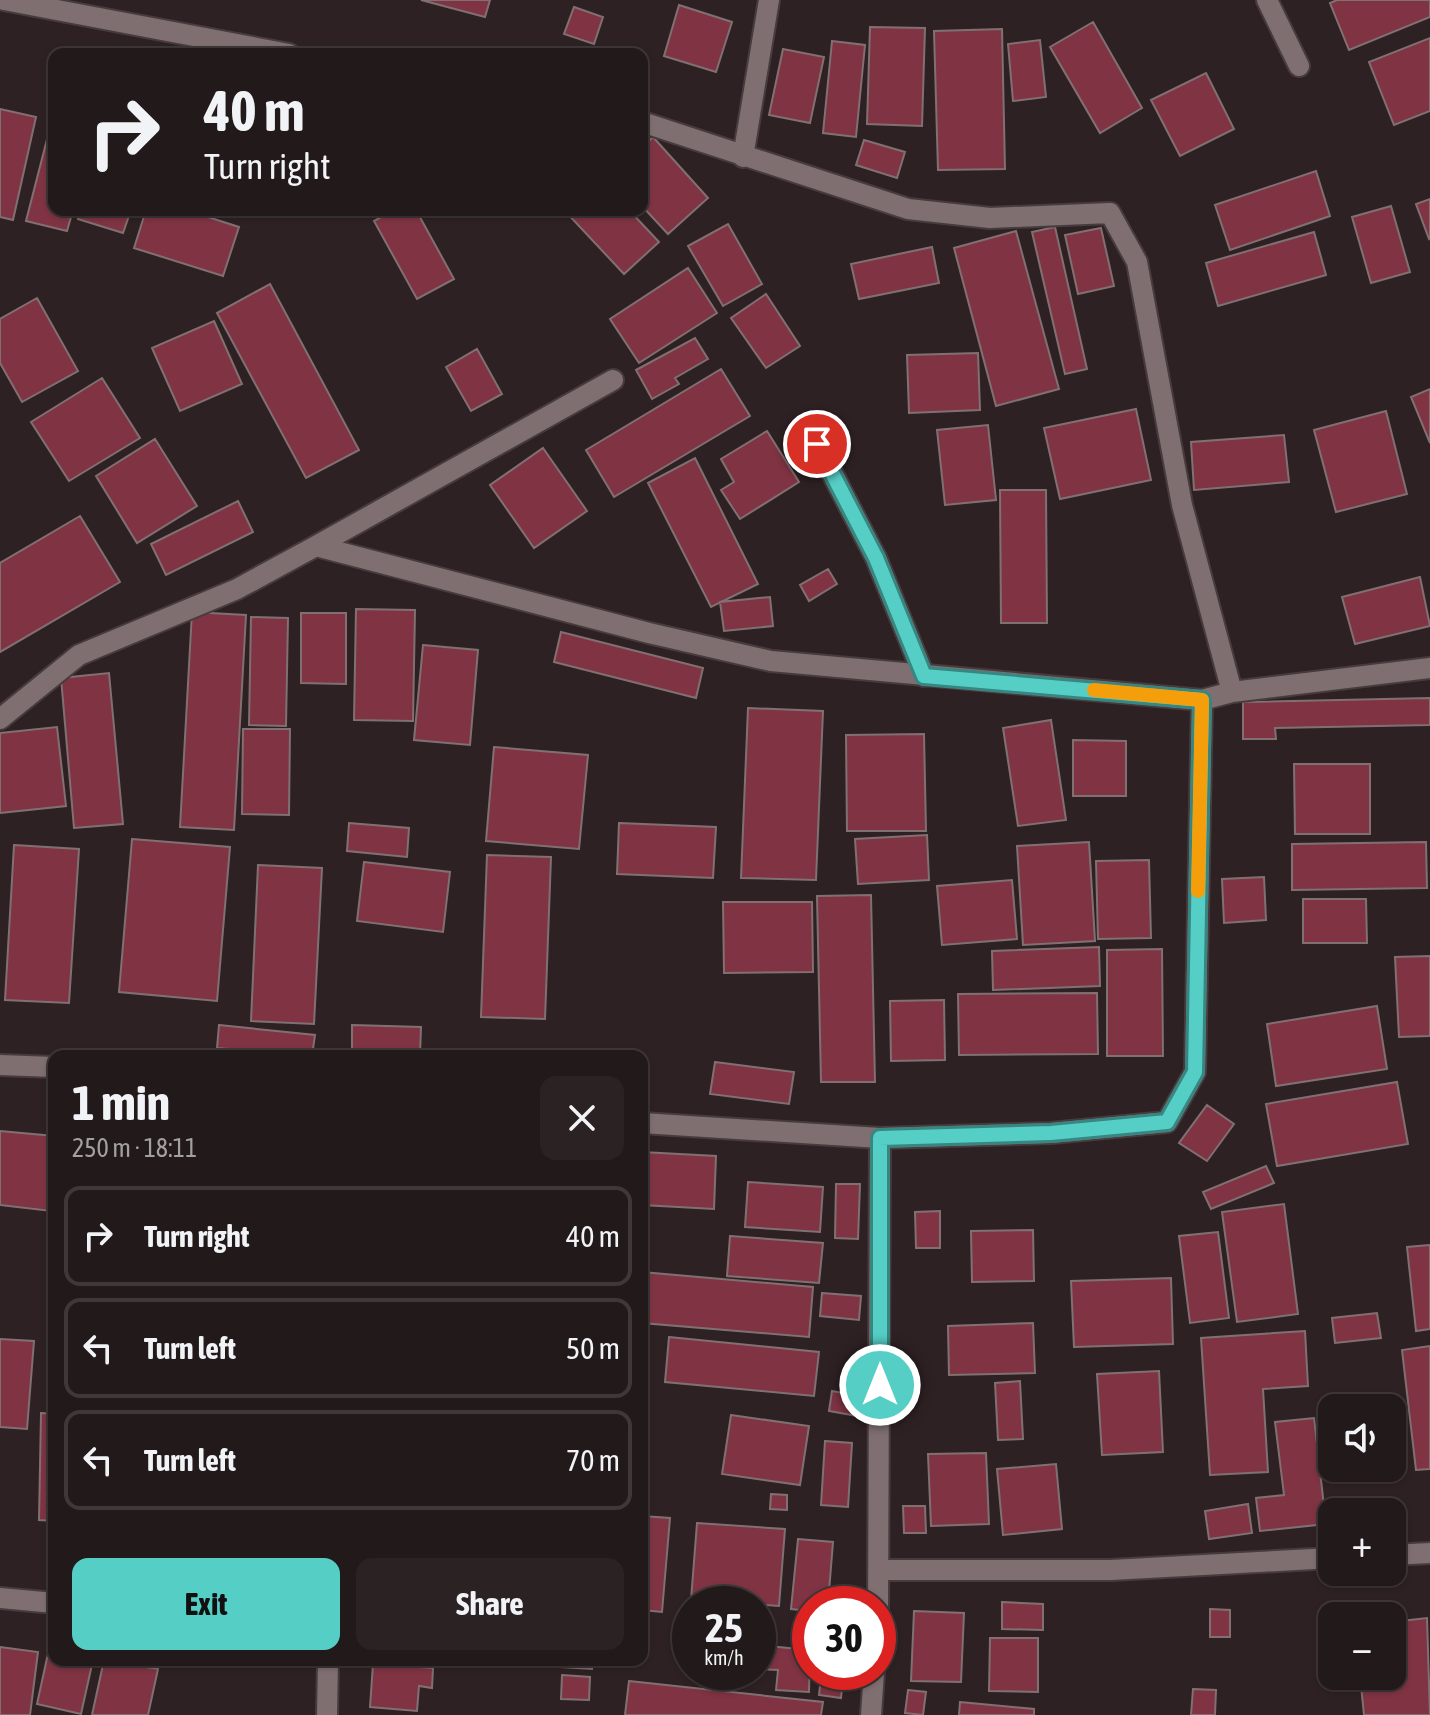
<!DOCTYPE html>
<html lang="en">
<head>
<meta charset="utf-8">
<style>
	:root { --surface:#22191a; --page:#2a2223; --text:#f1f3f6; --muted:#a2a0a2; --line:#3f3839; --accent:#55cec6 }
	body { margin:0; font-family:"Asap Condensed",sans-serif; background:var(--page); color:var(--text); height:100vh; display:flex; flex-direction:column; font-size:30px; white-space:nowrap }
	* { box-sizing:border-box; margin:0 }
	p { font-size:26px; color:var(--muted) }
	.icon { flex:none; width:44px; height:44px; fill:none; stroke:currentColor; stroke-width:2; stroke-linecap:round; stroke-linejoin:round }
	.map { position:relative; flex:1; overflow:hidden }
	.sheet { position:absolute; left:48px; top:1050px; width:600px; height:616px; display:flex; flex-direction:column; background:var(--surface); border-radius:16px; box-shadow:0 2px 6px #0004,0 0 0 2px var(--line) }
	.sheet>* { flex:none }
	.banner { position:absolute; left:48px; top:48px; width:600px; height:168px; border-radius:16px; box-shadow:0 2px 6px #0004,0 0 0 2px var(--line); background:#22191a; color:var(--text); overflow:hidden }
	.controls { position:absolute; left:1318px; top:1394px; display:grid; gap:16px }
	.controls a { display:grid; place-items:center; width:88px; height:88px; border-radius:16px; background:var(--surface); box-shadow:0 2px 6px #0004,0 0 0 2px var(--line); font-size:40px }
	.speed { position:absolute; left:672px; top:1586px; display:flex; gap:16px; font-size:40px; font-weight:700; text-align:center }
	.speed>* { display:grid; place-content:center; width:104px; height:104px; border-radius:50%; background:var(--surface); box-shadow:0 2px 6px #0004,0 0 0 2px var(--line); line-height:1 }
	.speed small { font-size:20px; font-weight:400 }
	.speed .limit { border:12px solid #d22; background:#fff; color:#111 }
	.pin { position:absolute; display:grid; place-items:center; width:68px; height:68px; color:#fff; margin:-34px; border:4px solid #fff; border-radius:50%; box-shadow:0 2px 8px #0007 }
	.me { position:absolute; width:88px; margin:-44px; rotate:0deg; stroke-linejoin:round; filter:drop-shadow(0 0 6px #0008) }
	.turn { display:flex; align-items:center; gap:28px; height:168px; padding:0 24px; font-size:36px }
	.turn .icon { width:104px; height:104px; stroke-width:2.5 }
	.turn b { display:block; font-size:56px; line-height:68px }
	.round { display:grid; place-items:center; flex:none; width:84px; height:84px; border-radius:16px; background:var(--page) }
	.summary { display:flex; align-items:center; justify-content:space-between; height:136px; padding:0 24px }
	h1 { font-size:48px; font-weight:700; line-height:60px }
	.cta { display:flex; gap:16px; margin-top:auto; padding:16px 24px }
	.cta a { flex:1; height:92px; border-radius:16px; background:var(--accent); color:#111; font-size:32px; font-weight:700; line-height:92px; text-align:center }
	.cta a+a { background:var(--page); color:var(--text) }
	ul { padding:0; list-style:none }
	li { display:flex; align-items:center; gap:24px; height:100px; margin:0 16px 12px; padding:0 8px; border:4px solid var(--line); border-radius:16px }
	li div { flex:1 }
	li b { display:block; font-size:30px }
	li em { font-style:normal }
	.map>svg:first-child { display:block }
</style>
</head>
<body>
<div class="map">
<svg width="1430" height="1715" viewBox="0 0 1430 1715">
	<rect width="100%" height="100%" fill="#2e2123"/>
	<path fill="#7f3343" stroke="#807072" stroke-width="2" d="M 421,0 L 490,0 L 485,17 Z
		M 1337,0 L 1430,0 L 1430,17 L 1349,50 L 1330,3 Z
		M 679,5 L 732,22 L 716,72 L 664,56 Z
		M 574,7 L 603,17 L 594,44 L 564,34 Z
		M 1093,22 L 1142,108 L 1100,133 L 1050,47 Z
		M 870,27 L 925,28 L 922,126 L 867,124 Z
		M 1002,29 L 1005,169 L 938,170 L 934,31 Z
		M 1430,38 L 1430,111 L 1394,125 L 1369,62 Z
		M 1040,40 L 1046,97 L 1013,101 L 1008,44 Z
		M 832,41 L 865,45 L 856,137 L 823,133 Z
		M 783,49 L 824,57 L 810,123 L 769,115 Z
		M 1206,73 L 1234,129 L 1180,156 L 1151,100 Z
		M 0,109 L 36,117 L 13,220 L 0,217 Z
		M 54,112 L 54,210 L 73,210 L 67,231 L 26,221 Z
		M 653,137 L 708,198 L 668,234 L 642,206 L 642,148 Z
		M 864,140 L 905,152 L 897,178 L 856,165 Z
		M 1316,171 L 1330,216 L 1230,250 L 1215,205 Z
		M 1430,199 L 1430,238 L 1429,239 L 1416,204 Z
		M 1391,206 L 1410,272 L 1371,283 L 1352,217 Z
		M 81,210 L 131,210 L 123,233 L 78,219 Z
		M 146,210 L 186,210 L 239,227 L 223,276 L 134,248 Z
		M 394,210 L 416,210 L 454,279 L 417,299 L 374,221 Z
		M 564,210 L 629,210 L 659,242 L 624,274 Z
		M 728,224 L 762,284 L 723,306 L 688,246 Z
		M 1055,227 L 1087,369 L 1065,374 L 1032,232 Z
		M 1101,228 L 1114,286 L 1078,294 L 1065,235 Z
		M 1016,231 L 1059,389 L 996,406 L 954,248 Z
		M 1314,232 L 1326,275 L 1218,306 L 1206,263 Z
		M 932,247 L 939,283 L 859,299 L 851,264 Z
		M 688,268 L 717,313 L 639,363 L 610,319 Z
		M 270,284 L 359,450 L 306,478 L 217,313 Z
		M 766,294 L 800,346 L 766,368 L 731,318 Z
		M 37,298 L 78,371 L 22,402 L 0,363 L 0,319 Z
		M 214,321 L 242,384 L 180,411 L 152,348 Z
		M 695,338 L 708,359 L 675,378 L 679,384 L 652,399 L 636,370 Z
		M 477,349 L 502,394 L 471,411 L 446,367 Z
		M 978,353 L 980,410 L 909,413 L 907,355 Z
		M 721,369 L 750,416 L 614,497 L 586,450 Z
		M 102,378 L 140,438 L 69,481 L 31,422 Z
		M 1430,389 L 1430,443 L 1411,397 Z
		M 1136,409 L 1151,480 L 1060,499 L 1044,428 Z
		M 1386,411 L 1407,494 L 1336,512 L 1314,430 Z
		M 988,425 L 996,500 L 945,505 L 937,430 Z
		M 767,431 L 799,482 L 740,519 L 721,490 L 734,482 L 721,459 Z
		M 1284,435 L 1289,482 L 1194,490 L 1191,442 Z
		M 155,439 L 197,506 L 137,543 L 96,476 Z
		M 543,448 L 587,511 L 534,548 L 490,485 Z
		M 695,458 L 758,584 L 711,607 L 648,483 Z
		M 1000,490 L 1046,490 L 1047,623 L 1001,623 Z
		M 238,501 L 253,532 L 166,575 L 151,544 Z
		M 80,516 L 120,582 L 0,652 L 0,563 Z
		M 828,569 L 837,584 L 809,601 L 800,585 Z
		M 1420,577 L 1430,626 L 1355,644 L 1342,597 Z
		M 770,597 L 773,626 L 724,631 L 720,602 Z
		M 356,609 L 415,610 L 413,721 L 354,720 Z
		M 192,612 L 246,615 L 234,830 L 180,827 Z
		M 301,613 L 346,613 L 346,684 L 301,683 Z
		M 251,617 L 288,618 L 286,726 L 249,725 Z
		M 561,632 L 703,668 L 696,698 L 554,662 Z
		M 423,645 L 478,650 L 470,745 L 414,740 Z
		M 109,673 L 123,824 L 74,828 L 61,678 Z
		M 1430,698 L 1430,725 L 1275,728 L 1276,739 L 1243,739 L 1243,702 Z
		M 748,708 L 823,711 L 816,880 L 741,878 Z
		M 1051,720 L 1066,820 L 1018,826 L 1003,728 Z
		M 57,727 L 66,806 L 0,813 L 0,733 Z
		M 243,729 L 290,729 L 289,815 L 242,814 Z
		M 924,734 L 926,831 L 847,831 L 846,735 Z
		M 1073,740 L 1126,741 L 1126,796 L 1073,796 Z
		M 494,747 L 588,755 L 579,849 L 486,841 Z
		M 1294,764 L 1370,764 L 1370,834 L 1295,834 Z
		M 349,823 L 409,828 L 407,857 L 347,851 Z
		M 619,823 L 716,827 L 713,878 L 617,874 Z
		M 927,835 L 929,880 L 858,884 L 855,839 Z
		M 132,839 L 230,847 L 217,1001 L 119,992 Z
		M 1089,842 L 1095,941 L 1023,945 L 1017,846 Z
		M 1426,842 L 1427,888 L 1292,890 L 1292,844 Z
		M 14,845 L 79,849 L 69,1003 L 5,1000 Z
		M 487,855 L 551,857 L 545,1019 L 481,1017 Z
		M 1149,860 L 1151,938 L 1098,939 L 1096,861 Z
		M 364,862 L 450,872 L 443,932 L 357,921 Z
		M 258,865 L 322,868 L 314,1024 L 251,1021 Z
		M 1264,877 L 1266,920 L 1224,923 L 1222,879 Z
		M 1012,880 L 1017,939 L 942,945 L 937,886 Z
		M 871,895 L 875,1082 L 821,1082 L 817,896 Z
		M 1303,899 L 1366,899 L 1367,943 L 1303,943 Z
		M 723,902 L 812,902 L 813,972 L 724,973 Z
		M 1099,947 L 1100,986 L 993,990 L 992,951 Z
		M 1162,949 L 1163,1056 L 1107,1056 L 1107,950 Z
		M 1430,956 L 1430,1036 L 1399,1037 L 1395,957 Z
		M 1097,993 L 1098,1054 L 959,1055 L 958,994 Z
		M 944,1000 L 945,1060 L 891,1061 L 890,1001 Z
		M 1377,1006 L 1387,1069 L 1276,1086 L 1267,1024 Z
		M 219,1025 L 315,1035 L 312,1056 L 217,1048 Z
		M 352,1025 L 421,1027 L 420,1056 L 352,1056 Z
		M 715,1062 L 794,1072 L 789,1104 L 710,1094 Z
		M 1397,1082 L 1408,1144 L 1277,1166 L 1266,1104 Z
		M 1207,1105 L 1234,1124 L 1207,1161 L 1179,1143 Z
		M 0,1131 L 54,1136 L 51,1211 L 0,1205 Z
		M 642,1152 L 716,1156 L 714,1209 L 642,1205 Z
		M 1266,1166 L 1274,1183 L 1211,1209 L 1203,1192 Z
		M 748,1182 L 823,1187 L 820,1232 L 745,1227 Z
		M 836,1184 L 860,1184 L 858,1239 L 835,1238 Z
		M 1284,1204 L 1298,1314 L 1237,1322 L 1222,1212 Z
		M 940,1211 L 940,1248 L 916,1248 L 915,1212 Z
		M 1033,1230 L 1034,1281 L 972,1282 L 971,1231 Z
		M 1218,1232 L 1229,1318 L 1190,1323 L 1179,1236 Z
		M 730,1236 L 823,1243 L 819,1283 L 727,1276 Z
		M 1430,1245 L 1430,1329 L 1416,1331 L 1407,1247 Z
		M 642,1272 L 813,1287 L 809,1337 L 642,1323 Z
		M 1171,1278 L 1173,1344 L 1074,1347 L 1071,1281 Z
		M 822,1293 L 861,1296 L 859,1320 L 820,1316 Z
		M 1377,1313 L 1381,1338 L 1335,1343 L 1332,1318 Z
		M 1033,1323 L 1035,1373 L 949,1375 L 948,1326 Z
		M 1305,1331 L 1308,1386 L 1263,1389 L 1268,1472 L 1210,1475 L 1201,1338 Z
		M 669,1337 L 819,1352 L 814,1396 L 665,1382 Z
		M 0,1339 L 34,1341 L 27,1429 L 0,1427 Z
		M 1430,1346 L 1430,1469 L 1416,1470 L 1402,1350 Z
		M 1159,1371 L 1163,1452 L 1102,1455 L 1097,1374 Z
		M 1020,1381 L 1023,1439 L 998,1440 L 995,1383 Z
		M 832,1391 L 860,1396 L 857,1416 L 829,1411 Z
		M 41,1413 L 54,1414 L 54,1521 L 39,1520 Z
		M 731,1415 L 809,1426 L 800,1485 L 722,1474 Z
		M 1314,1418 L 1326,1524 L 1260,1531 L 1256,1498 L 1284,1495 L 1275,1422 Z
		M 825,1441 L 852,1443 L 848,1507 L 821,1505 Z
		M 986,1453 L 989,1524 L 931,1526 L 928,1454 Z
		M 1056,1464 L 1062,1529 L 1003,1535 L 997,1469 Z
		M 771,1494 L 787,1495 L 787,1510 L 770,1509 Z
		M 1248,1504 L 1252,1533 L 1209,1539 L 1205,1511 Z
		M 903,1506 L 925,1506 L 926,1533 L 904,1533 Z
		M 642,1516 L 670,1518 L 662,1612 L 642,1610 Z
		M 697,1523 L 785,1529 L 779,1606 L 691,1600 Z
		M 798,1539 L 833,1542 L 828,1604 L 810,1604 L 810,1611 L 791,1609 Z
		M 1002,1602 L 1043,1604 L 1043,1630 L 1002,1629 Z
		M 1210,1609 L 1230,1610 L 1230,1637 L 1210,1637 Z
		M 914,1611 L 964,1613 L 961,1682 L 911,1681 Z
		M 1427,1618 L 1430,1715 L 1364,1715 L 1360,1676 L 1392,1676 L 1392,1622 Z
		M 54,1626 L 54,1660 L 93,1660 L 81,1714 L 37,1704 Z
		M 990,1638 L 1038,1638 L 1038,1692 L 989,1691 Z
		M 758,1645 L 810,1650 L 809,1692 L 776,1690 L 778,1670 L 758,1669 Z
		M 0,1647 L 38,1652 L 30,1715 L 0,1715 Z
		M 104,1660 L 158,1669 L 148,1715 L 92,1715 Z
		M 544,1660 L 592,1660 L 592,1669 L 544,1666 Z
		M 373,1664 L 433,1668 L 432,1688 L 419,1686 L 417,1711 L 370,1707 Z
		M 716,1672 L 749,1672 L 749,1683 L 715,1681 Z
		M 562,1675 L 590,1677 L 589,1700 L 561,1699 Z
		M 821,1677 L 843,1679 L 841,1698 L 819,1695 Z
		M 629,1681 L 823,1702 L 821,1715 L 625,1715 Z
		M 1193,1689 L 1216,1690 L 1215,1715 L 1191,1715 Z
		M 908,1690 L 926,1692 L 923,1715 L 905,1713 Z
		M 960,1702 L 1034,1709 L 1034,1715 L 959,1715 Z"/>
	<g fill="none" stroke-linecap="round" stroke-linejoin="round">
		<defs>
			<path id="minor" d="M 4,0 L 289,54
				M 1267,0 L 1299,66
				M 642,122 L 908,209 L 990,218 L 1110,213 L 1137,262 L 1182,505 L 1232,692
				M 743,157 L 769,0
				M 817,444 L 876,558 L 924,676
				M 316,546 L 613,380
				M 0,719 L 79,655 L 237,589 L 316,546 L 649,633 L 771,661 L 1202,700 L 1232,692 L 1430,668
				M 0,1065 L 54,1067
				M 642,1123 L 880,1138 L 1051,1133 L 1167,1122 L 1195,1072 L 1202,700
				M 1392,1555 L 1430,1553
				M 881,1570 L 1111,1570 L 1332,1558
				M 0,1598 L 54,1603
				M 878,1614 L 880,1138
				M 327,1715 L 328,1660
				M 871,1715 L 874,1672"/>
		</defs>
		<use href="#minor" stroke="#473c3d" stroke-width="24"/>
		<use href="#minor" stroke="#7f6f71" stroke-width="20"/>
	</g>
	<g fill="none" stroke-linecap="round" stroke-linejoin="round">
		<defs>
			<path id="route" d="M 817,444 L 876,558 L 924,676 L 1202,700 L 1195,1072 L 1167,1122 L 1051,1133 L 880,1138 L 880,1385"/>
		</defs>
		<use href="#route" stroke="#378681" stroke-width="20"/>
		<use href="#route" stroke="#55cec6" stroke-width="14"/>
		<path stroke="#f59e0b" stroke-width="14" d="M 1094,690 L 1202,700 L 1198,891"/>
	</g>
</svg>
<div class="controls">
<a><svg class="icon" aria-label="sound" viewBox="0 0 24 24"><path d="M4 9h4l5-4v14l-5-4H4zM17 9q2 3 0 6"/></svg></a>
<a>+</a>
<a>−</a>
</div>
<div class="speed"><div>25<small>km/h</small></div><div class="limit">30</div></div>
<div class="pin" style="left:817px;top:444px;background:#d93025"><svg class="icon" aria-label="arrive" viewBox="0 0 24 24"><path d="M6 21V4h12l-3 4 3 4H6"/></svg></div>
<svg class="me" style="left:880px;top:1385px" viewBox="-20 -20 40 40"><circle r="17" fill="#55cec6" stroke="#fff" stroke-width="3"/><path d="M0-11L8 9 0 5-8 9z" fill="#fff"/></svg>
<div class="banner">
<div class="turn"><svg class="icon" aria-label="right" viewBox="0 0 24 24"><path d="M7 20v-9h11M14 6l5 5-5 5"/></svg><div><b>40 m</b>Turn right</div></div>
</div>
<section class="sheet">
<div class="summary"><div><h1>1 min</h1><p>250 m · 18:11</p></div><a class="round"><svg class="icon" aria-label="close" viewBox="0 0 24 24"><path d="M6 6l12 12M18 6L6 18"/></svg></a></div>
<ul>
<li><svg class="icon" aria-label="right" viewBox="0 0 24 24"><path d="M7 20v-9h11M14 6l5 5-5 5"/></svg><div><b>Turn right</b></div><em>40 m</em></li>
<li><svg class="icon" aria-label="left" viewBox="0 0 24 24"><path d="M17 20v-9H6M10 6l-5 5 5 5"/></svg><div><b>Turn left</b></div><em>50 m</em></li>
<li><svg class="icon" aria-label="left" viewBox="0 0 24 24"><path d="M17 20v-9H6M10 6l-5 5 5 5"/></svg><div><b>Turn left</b></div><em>70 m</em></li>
</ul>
<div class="cta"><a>Exit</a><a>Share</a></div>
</section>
</div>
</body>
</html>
